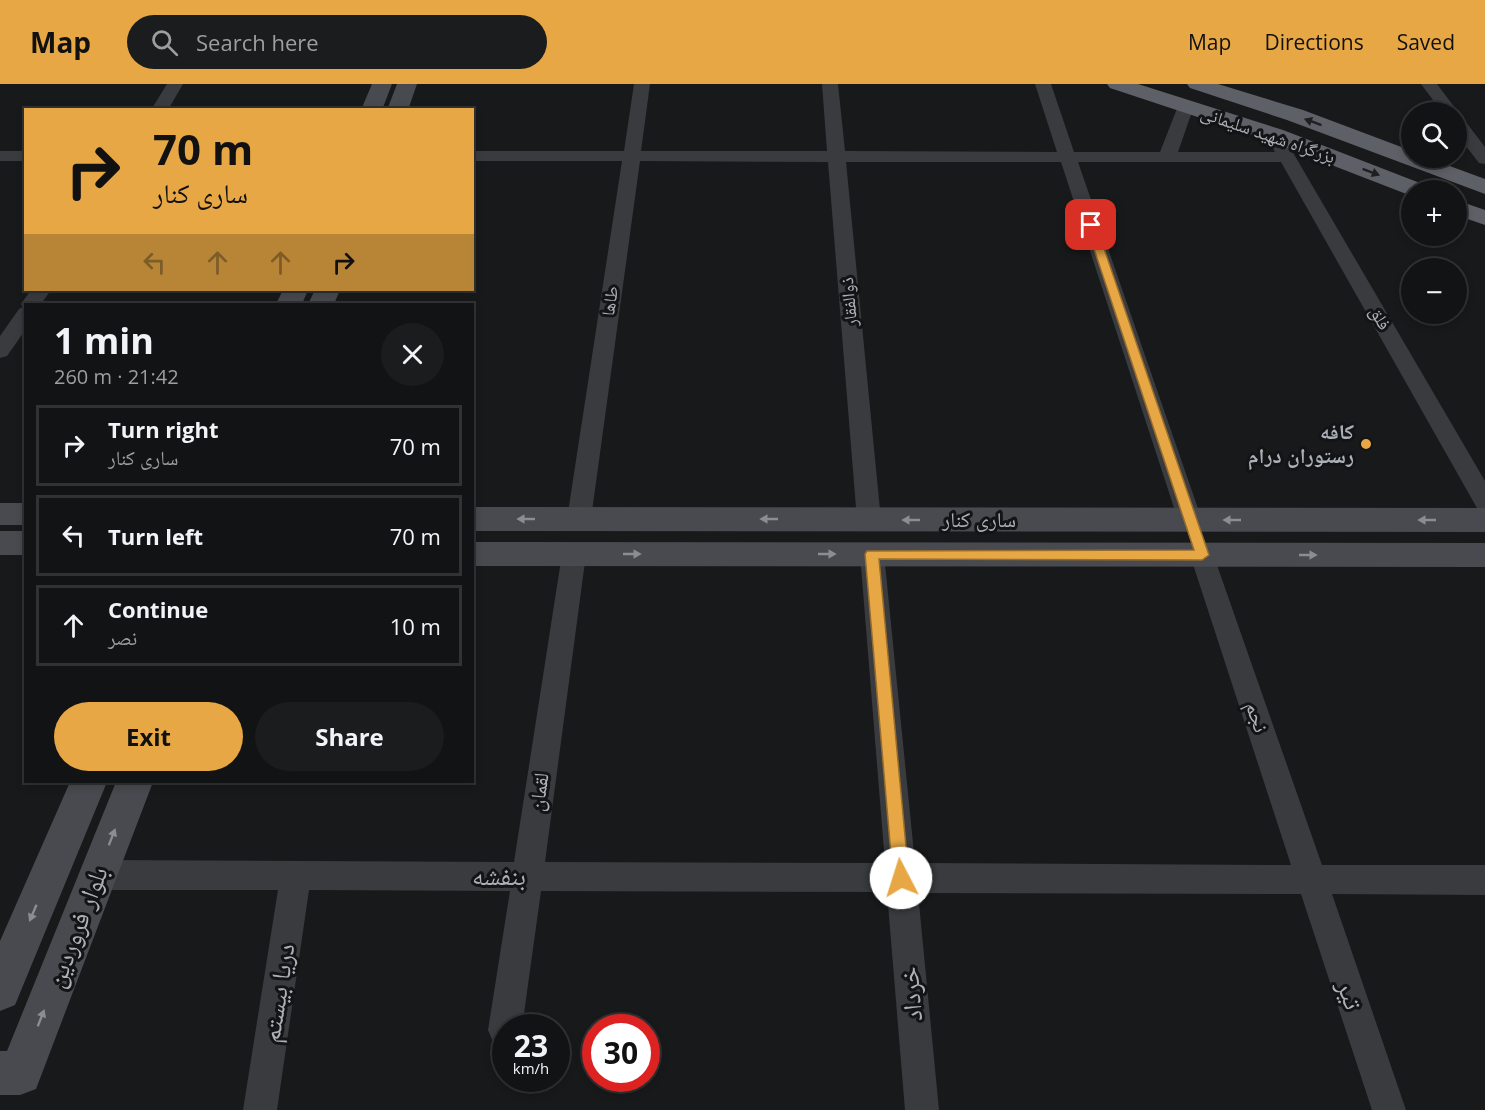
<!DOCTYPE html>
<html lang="en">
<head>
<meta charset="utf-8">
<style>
	:root { --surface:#121314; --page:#1b1c1d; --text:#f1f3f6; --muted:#9c9ea0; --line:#313234; --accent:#e7a744 }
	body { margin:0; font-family:"Open Sans","Noto Naskh Arabic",sans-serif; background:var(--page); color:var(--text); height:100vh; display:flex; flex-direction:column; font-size:22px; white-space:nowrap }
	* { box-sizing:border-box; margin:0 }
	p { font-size:20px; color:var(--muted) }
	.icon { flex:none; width:33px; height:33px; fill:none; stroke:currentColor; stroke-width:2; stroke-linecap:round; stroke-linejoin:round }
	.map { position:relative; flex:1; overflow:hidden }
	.sheet { position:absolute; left:24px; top:219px; width:450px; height:480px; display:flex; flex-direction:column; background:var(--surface); border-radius:0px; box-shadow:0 3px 9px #0003,0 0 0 2px var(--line) }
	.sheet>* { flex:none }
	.banner { position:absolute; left:24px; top:24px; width:450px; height:183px; border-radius:0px; box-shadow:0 3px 9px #0003,0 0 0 2px var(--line); background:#e7a744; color:#111; overflow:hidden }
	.buttons { position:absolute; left:1401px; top:18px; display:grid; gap:12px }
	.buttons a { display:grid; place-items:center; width:66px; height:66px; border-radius:50%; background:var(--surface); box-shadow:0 3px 9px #0003,0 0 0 2px var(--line); font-size:30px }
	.speed { position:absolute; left:492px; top:930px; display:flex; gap:12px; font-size:30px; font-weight:700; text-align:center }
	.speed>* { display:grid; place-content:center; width:78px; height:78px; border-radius:50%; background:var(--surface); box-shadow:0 3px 9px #0003,0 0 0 2px var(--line); line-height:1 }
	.speed small { font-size:15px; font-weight:400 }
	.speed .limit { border:9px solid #d22; background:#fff; color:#111 }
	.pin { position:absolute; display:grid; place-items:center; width:51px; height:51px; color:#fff; margin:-26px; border-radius:12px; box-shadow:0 3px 9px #0006 }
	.me { position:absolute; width:66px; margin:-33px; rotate:355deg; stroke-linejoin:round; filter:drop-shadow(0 0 4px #0008) }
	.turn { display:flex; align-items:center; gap:21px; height:126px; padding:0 30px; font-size:27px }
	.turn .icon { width:78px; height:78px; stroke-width:2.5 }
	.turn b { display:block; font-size:42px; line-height:51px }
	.lanes { display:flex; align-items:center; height:57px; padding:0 30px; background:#0003; justify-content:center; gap:30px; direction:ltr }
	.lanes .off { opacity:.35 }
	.round { display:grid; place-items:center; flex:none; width:63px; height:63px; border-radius:32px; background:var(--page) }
	.head { display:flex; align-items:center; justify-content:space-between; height:102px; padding:0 30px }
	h1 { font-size:36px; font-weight:700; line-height:45px }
	.button { display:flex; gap:12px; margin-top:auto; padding:12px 30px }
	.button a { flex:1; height:69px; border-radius:36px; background:var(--accent); color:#111; font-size:24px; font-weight:700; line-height:69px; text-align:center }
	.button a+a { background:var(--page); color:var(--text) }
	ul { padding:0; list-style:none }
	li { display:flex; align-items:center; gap:18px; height:81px; margin:0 12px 9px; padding:0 18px; border:3px solid var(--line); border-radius:0px }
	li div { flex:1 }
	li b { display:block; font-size:22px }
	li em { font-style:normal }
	header { display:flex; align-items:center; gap:36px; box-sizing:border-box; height:84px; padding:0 30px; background:var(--accent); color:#111 }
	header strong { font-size:28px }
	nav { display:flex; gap:33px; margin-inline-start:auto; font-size:21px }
	.search { width:420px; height:54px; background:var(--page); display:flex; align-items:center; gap:15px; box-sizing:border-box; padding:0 21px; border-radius:33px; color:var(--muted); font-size:22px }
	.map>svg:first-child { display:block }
</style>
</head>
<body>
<header>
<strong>Map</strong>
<div class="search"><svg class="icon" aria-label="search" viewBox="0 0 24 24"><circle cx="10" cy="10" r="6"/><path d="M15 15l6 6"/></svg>Search here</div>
<nav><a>Map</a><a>Directions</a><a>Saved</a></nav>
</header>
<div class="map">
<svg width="1485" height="1026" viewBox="0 0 1485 1026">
	<rect width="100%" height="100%" fill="#18191a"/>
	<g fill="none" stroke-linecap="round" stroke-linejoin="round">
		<path fill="#3a3b3f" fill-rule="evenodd" d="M 167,0 L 183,0 L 168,26 L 151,26 Z
			M 634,0 L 650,0 L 641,67 L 827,67 L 822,0 L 838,0 L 845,67 L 1057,68 L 1035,0 L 1051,0 L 1074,68 L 1160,68 L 1178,22 L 1186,17 L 1194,22 L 1178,68 L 1275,68 L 1270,59 L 1273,55 L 1285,55 L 1485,397 L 1485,427 L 1477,424 L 1281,78 L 1078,78 L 1202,436 L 1199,442 L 1190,445 L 1181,442 L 1178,436 L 1061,78 L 846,78 L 881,436 L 878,442 L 869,445 L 860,442 L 857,436 L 828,78 L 640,77 L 591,435 L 588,441 L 579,444 L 570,441 L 567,435 L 622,77 L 472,77 L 472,67 L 624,67 Z
			M 1421,0 L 1437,0 L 1458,28 L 1456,31 L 1456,28 L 1442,28 Z
			M 1456,32 L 1462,33 L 1485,63 L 1485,80 L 1479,79 L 1456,49 Z
			M 0,67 L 26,67 L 26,77 L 0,77 Z
			M 31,206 L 51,206 L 41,220 L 26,220 L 26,245 L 7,272 L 0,274 L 0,252 L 19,225 L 23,223 L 21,220 Z
			M 574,461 L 583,463 L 586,470 L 545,778 L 885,779 L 860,470 L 863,463 L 872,461 L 881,463 L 884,470 L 915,779 L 1291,781 L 1190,471 L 1193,464 L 1202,462 L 1211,464 L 1322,781 L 1485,781 L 1485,811 L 1332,810 L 1406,1026 L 1372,1026 L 1301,810 L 918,809 L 939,1026 L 905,1026 L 887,808 L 541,807 L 522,944 L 506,944 L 505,963 L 493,958 L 488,946 L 510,807 L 309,806 L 277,1026 L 243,1026 L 278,806 L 97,806 L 86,801 L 82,791 L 86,781 L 97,776 L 514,778 L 562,470 L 565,463 Z"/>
		<path fill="#484a4f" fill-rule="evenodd" d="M 372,0 L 392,0 L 382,26 L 361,26 Z
			M 397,0 L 417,0 L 408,26 L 387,26 Z
			M 283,206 L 308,206 L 302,220 L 276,220 Z
			M 315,206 L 340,206 L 334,220 L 308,220 Z
			M 0,419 L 26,419 L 26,441 L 0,441 Z
			M 472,423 L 1485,424 L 1485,448 L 472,447 Z
			M 0,447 L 26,447 L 26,471 L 0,471 Z
			M 472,458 L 1485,459 L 1485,483 L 472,482 Z
			M 70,698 L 107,698 L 15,921 L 0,927 L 0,857 Z
			M 116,698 L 153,698 L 36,1005 L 20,1011 L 0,1011 L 0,967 L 7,967 Z"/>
		<path fill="#5e6067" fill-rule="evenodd" d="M 1107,0 L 1138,0 L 1283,46 L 1425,101 L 1429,106 L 1412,106 L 1412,112 L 1409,111 L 1267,56 L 1110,4 Z
			M 1187,0 L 1218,0 L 1303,26 L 1412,67 L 1412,74 L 1428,74 L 1485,95 L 1485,110 L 1287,36 L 1190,4 Z
			M 1456,116 L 1485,126 L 1485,141 L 1456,131 Z"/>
	</g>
	<defs><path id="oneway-solid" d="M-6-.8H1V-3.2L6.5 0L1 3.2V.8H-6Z" transform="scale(1.5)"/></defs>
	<g fill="#1e1f21">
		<use href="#oneway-solid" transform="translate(1313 38) rotate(-160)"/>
		<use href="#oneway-solid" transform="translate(1371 88) rotate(21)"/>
	</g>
	<g fill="#898d94">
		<use href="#oneway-solid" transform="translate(526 435) rotate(-180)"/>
		<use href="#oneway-solid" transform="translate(769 435) rotate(-180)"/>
		<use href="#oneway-solid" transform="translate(911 436) rotate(-180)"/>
		<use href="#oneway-solid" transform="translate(1232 436) rotate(-180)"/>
		<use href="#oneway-solid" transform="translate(1427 436) rotate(-180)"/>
		<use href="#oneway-solid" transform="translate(632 470)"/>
		<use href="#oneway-solid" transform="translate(827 470)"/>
		<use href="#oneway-solid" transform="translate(1308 471)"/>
		<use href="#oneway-solid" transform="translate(112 753) rotate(-69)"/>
		<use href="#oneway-solid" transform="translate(33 829) rotate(113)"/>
		<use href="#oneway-solid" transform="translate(41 934) rotate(-69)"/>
	</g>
	<path fill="#e7a744" stroke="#966d2c" stroke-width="1.5" d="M 1087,139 L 1096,141 L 1209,471 L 1202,476 L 879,475 L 909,794 L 907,800 L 901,802 L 895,800 L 893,794 L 865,470 L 867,467 L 1194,466 L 1086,141 Z"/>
	<circle fill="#e7a744" stroke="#131415" stroke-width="2" cx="1366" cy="360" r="6"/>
	<g text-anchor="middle" stroke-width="6" stroke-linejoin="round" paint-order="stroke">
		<g font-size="18" fill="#acb1b9" stroke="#131415">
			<text transform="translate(1268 51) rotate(19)" y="6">بزرگراه شهید سلیمانی</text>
			<text transform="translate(610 217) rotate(-82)" y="6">طاها</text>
			<text transform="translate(849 218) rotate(-95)" y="6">ذوالفقار</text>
			<text transform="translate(1380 234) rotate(60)" y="6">فلق</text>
		</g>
		<g font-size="21" font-weight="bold" fill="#acb1b9" stroke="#131415" text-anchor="end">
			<text x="1354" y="355">کافه<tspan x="1354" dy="24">رستوران درام</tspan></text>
		</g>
		<g font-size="21" fill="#acb1b9" stroke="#131415">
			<text x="979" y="443">ساری کنار</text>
			<text transform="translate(1257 633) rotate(71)" y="7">نجم</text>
			<text transform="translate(539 708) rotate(-82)" y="7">لقمان</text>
		</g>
		<g font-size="26" fill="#acb1b9" stroke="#131415">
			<text x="499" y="801">بنفشه</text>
			<text transform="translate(77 843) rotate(-69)" y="9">بلوار فروردین</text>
			<text transform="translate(278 909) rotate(-81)" y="9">دریا بیستم</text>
			<text transform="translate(911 910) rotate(-95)" y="9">خرداد</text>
			<text transform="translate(1350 911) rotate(71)" y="9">تیر</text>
		</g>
	</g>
</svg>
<div class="buttons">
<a><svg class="icon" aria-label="search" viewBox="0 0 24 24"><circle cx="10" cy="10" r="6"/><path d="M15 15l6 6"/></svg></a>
<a>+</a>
<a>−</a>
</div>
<div class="speed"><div>23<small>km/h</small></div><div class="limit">30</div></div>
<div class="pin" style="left:1091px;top:141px;background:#d93025"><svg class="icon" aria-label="arrive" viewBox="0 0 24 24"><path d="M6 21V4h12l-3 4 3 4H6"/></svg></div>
<svg class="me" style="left:901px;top:794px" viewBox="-20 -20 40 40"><circle r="19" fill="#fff"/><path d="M0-13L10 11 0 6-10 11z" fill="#e7a744"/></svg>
<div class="banner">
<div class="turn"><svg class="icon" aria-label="right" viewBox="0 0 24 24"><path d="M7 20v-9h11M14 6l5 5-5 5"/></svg><div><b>70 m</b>ساری کنار</div></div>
<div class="lanes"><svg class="icon off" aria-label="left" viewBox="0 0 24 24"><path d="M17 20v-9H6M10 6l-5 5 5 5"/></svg><svg class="icon off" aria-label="ahead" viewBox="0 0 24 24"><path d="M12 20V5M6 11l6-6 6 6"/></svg><svg class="icon off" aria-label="ahead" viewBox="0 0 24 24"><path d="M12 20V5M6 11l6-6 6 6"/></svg><svg class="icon" aria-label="right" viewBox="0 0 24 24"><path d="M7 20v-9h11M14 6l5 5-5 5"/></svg></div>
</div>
<section class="sheet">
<div class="head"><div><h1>1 min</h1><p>260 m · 21:42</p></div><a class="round"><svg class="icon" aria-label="close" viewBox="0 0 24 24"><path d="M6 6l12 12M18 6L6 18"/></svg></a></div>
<ul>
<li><svg class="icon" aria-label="right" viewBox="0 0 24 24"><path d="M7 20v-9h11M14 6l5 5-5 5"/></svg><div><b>Turn right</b><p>ساری کنار</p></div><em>70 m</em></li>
<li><svg class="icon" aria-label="left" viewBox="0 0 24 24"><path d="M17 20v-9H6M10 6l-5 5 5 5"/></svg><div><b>Turn left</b></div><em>70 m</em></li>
<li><svg class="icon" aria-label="ahead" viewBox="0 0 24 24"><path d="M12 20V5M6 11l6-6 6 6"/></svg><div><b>Continue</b><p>نصر</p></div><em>10 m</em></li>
</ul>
<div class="button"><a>Exit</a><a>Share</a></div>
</section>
</div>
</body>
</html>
